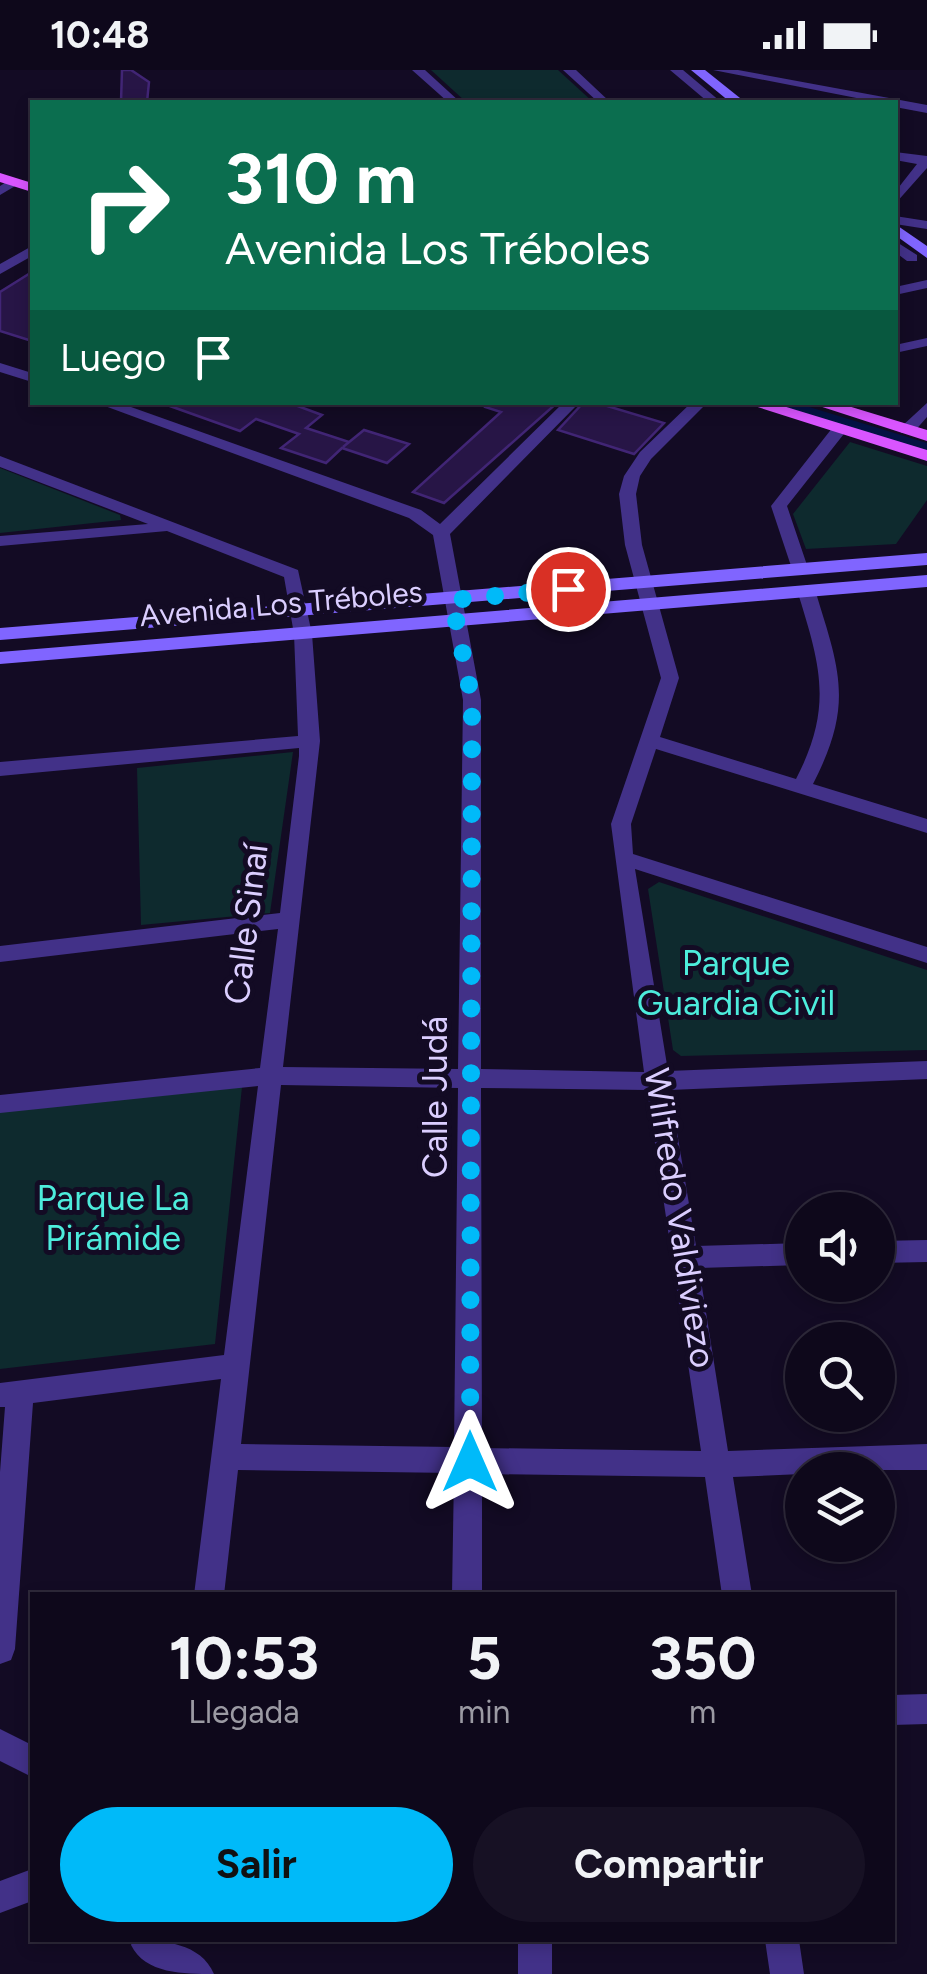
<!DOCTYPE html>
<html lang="es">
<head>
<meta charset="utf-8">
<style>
	:root { --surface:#0e081b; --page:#171124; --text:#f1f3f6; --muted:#9b9aa3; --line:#2e293a; --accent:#00baf9 }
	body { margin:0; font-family:Figtree,sans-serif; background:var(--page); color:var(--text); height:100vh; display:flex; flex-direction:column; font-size:38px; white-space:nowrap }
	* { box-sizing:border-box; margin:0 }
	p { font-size:32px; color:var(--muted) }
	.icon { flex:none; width:55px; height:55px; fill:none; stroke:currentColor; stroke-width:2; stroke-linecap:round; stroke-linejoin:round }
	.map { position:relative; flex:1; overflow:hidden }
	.details { position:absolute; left:30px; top:1522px; width:865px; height:350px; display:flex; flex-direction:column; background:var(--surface); border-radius:0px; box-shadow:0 5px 15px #0003,0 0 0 2px var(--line) }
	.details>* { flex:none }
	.guide { position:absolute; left:30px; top:30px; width:868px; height:305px; border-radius:0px; box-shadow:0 5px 15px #0003,0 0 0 2px var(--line); background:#0b6e4f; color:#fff; overflow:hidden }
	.fabs { position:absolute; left:785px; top:1122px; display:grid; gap:20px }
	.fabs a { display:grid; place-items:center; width:110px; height:110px; border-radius:50%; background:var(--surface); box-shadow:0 5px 15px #0003,0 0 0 2px var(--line); font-size:50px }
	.pin { position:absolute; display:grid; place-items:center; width:85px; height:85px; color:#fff; margin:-42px; border:5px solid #fff; border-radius:50%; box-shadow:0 2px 10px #0007 }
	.me { position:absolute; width:110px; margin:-55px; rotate:0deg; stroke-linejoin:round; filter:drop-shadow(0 0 8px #0008) }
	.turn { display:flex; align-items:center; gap:35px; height:210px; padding:0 30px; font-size:45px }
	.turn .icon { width:130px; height:130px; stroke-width:2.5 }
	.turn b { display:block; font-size:70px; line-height:85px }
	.then { display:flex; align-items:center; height:95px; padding:0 30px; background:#0003; gap:20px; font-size:38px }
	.eta { display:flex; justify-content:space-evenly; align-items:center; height:170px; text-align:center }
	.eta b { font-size:60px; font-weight:700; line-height:70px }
	.action { display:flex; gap:20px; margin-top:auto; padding:20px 30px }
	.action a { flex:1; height:115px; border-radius:60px; background:var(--accent); color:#111; font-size:40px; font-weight:700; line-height:115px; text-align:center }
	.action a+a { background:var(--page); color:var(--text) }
	.status { display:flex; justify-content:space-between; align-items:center; height:70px; padding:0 50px; background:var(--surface); direction:ltr }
	.status svg { height:28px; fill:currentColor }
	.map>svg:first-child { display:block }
</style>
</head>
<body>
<div class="status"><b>10:48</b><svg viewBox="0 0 49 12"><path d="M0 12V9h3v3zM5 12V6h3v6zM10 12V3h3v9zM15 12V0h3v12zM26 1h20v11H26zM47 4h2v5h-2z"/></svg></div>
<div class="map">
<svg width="927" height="1904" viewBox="0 0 927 1904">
	<rect width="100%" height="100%" fill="#130b24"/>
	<path fill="#0e2a2e" d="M 431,0 L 558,0 L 593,32 L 466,32 Z
		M 850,372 L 927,396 L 927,430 L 896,474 L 806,479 L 793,444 Z
		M 0,398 L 120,445 L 121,450 L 0,463 Z
		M 293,682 L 270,843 L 141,855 L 137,698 Z
		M 659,812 L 927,900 L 927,980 L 681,986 L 673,980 L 648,819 Z
		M 242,1017 L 215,1274 L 0,1299 L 0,1042 Z"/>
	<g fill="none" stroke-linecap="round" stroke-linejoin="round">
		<path fill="#041244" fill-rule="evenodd" d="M 766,332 L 793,332 L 927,373 L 927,384 Z"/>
	</g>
	<path fill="#271546" stroke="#412575" stroke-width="2.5" d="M 122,0 L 131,0 L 149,12 L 147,32 L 121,32 Z
		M 32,202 L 32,271 L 0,261 L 0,222 Z
		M 170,332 L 287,332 L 322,345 L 306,358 L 349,372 L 343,377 L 364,360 L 409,374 L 387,393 L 342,378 L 326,393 L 281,378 L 299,364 L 256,349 L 240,361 L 170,336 Z
		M 486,332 L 558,332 L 444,433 L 413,422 L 501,342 L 485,337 Z
		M 584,332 L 594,332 L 664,353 L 634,384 L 558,360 Z"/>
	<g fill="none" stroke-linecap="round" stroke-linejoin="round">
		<path fill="#423188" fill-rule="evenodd" d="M 412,0 L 425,0 L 460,32 L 448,32 Z
			M 563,0 L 576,0 L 610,32 L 598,32 Z
			M 670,0 L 683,0 L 721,32 L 708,32 Z
			M 713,0 L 738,0 L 927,35 L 927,43 L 895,37 L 895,32 L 877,32 Z
			M 895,82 L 927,86 L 927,98 L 895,134 L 895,122 L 917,94 L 895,90 Z
			M 11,109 L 22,112 L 0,125 L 0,116 Z
			M 895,146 L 927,151 L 927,159 L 895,154 Z
			M 895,171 L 917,185 L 917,191 L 907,191 L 895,182 Z
			M 32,176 L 32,186 L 0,204 L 0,194 Z
			M 927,210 L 927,218 L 895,225 L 895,217 Z
			M 927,268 L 927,276 L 895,283 L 895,275 Z
			M 0,293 L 32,303 L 32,312 L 0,302 Z
			M 94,332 L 117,332 L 421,440 L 440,454 L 564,332 L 580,332 L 450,464 L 481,630 L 481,999 L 644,1002 L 611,754 L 661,608 L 625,475 L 619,424 L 624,406 L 640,382 L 692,332 L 708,332 L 651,389 L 640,406 L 636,424 L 642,475 L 679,608 L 660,667 L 796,709 C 834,636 820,594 797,520 L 806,515 L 815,520 C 840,601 854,634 813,714 L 927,749 L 927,763 L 656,679 L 631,754 L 633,784 L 927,877 L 927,893 L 635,799 L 668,1001 L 927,991 L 927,1009 L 670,1020 L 696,1176 L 802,1173 L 802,1195 L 699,1198 L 728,1381 L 927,1374 L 927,1400 L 802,1400 L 802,1404 L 733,1407 L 752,1525 L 722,1525 L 705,1407 L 482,1404 L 482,1525 L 452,1525 L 454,1403 L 238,1400 L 224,1525 L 194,1525 L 221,1309 L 33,1333 L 15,1579 L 11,1590 L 0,1594 L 0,1402 L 5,1337 L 0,1337 L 0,1313 L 224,1285 L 258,1016 L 0,1043 L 0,1025 L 260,998 L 278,859 L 0,892 L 0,876 L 280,843 L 299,686 L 299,678 L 0,706 L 0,692 L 298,666 L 294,564 L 284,507 L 167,461 L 0,476 L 0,466 L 148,454 L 0,397 L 0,386 L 298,500 L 312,564 L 320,671 L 283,997 L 458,999 L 463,630 L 433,465 L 409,448 ZM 281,1015 L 458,1018 L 454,1377 L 241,1374 ZM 481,1018 L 647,1020 L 701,1381 L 482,1378 Z
			M 927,333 L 927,347 L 913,363 L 901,363 L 901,357 Z
			M 833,357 L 847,360 L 787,436 L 808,498 L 805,502 L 793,502 L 771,436 Z
			M 927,1170 L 927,1192 L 878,1193 L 878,1171 Z
			M 927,1624 L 927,1654 L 892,1655 L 892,1625 Z
			M 0,1659 L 32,1675 L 32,1707 L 0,1691 Z
			M 32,1799 L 32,1831 L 0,1843 L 0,1811 Z
			M 133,1870 C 163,1870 201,1873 214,1904 C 184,1904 145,1904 131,1875 Z
			M 518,1870 L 552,1870 L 552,1904 L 518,1904 Z
			M 765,1870 L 799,1870 L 804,1904 L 770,1904 Z"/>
		<path fill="#8065ff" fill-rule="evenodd" d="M 691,0 L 705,0 L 745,32 L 730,32 Z
			M 895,154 L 927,176 L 927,188 L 895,165 Z
			M 927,483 L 927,495 L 0,570 L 0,558 Z
			M 927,505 L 927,517 L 0,594 L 0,582 Z"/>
		<path fill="#d955ff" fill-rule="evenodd" d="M 0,103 L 32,113 L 32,122 L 0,112 Z
			M 742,332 L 770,332 L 927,380 L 927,391 Z
			M 807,332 L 835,332 L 927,360 L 927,371 Z"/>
	</g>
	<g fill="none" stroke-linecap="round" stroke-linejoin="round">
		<path stroke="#00baf9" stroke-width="18" stroke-dasharray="0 32.4" d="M 470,1392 L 472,630 L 452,530 L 568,519"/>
	</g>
	<g text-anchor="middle" stroke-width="10" stroke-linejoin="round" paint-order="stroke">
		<g font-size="30" fill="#dbceff" stroke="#130b24">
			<text transform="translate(281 534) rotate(-5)" y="10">Avenida Los Tréboles</text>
		</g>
		<g font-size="35" fill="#dbceff" stroke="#130b24">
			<text transform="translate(246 854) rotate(-83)" y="12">Calle Sinaí</text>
			<text transform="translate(435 1027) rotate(-90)" y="12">Calle Judá</text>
			<text transform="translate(680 1148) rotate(81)" y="12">Wilfredo Valdiviezo</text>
		</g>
		<g font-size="35" fill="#4decdc" stroke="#130b24">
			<text x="736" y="905">Parque<tspan x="736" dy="40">Guardia Civil</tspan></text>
			<text x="113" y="1140">Parque La<tspan x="113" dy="40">Pirámide</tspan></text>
		</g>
	</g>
</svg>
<div class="fabs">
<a><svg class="icon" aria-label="sound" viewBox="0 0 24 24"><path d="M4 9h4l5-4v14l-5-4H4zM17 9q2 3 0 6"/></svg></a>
<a><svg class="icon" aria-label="search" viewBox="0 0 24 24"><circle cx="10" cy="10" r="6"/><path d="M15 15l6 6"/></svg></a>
<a><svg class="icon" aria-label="layers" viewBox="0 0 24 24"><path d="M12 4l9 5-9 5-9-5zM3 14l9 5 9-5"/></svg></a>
</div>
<div class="pin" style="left:568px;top:519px;background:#d93025"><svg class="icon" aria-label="arrive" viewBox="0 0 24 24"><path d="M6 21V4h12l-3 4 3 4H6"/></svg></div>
<svg class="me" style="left:470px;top:1392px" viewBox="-20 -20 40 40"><path d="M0-17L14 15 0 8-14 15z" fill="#00baf9" stroke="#fff" stroke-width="4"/></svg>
<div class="guide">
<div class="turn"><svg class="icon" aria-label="right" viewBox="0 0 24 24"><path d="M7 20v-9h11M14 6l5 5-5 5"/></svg><div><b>310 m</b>Avenida Los Tréboles</div></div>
<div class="then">Luego<svg class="icon" aria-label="arrive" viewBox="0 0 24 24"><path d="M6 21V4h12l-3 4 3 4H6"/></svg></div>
</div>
<section class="details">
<div class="eta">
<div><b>10:53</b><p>Llegada</p></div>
<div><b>5</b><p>min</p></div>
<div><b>350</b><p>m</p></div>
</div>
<div class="action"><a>Salir</a><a>Compartir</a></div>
</section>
</div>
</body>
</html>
